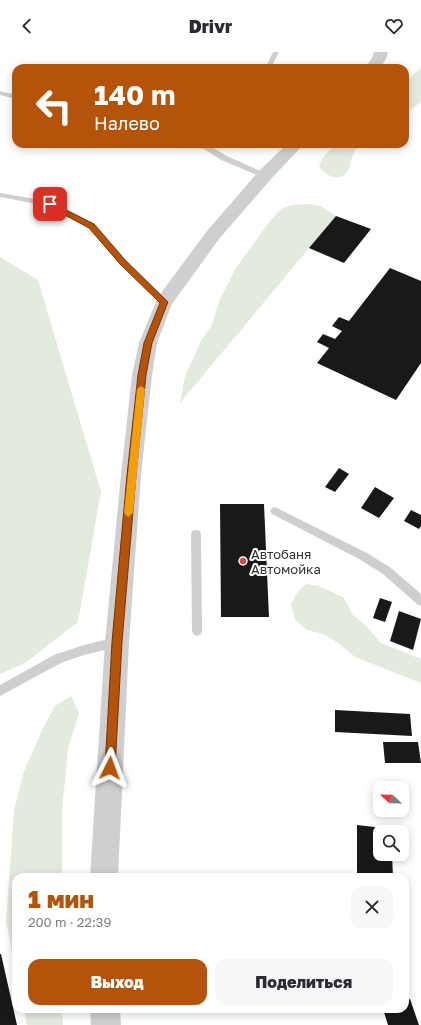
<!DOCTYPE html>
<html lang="ru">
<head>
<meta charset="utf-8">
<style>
	:root { --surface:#fff; --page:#f7f7f7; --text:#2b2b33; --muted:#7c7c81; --accent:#b45309 }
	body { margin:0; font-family:"Golos Text",sans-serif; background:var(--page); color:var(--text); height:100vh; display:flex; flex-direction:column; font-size:15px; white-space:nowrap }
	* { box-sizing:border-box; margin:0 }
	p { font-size:13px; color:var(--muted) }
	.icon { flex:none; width:22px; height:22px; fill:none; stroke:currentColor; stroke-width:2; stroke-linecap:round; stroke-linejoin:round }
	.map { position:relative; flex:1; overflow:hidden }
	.side { position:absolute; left:12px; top:821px; width:397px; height:140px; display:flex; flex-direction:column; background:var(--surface); border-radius:12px; box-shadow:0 2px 10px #0003 }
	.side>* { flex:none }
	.banner { position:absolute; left:12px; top:12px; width:397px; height:84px; border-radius:12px; box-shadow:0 2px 10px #0003; background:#b45309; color:#fff; overflow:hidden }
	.needle { width:26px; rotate:292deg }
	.buttons { position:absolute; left:373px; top:729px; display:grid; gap:8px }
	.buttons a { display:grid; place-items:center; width:36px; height:36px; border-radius:8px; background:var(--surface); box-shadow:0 2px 10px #0003; font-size:20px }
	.pin { position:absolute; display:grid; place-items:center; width:34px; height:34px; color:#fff; margin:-17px; border-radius:8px; box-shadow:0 2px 6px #0006 }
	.me { position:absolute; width:44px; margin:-22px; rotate:3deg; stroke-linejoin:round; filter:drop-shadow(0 0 3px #0008) }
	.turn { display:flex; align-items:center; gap:14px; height:84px; padding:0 16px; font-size:18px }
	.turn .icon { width:52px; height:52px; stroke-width:2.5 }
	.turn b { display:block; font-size:28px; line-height:34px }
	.round { display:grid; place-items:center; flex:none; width:42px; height:42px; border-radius:12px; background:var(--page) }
	.headline { display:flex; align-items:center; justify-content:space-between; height:68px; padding:0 16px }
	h1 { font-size:24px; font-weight:800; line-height:30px; color:var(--accent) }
	.cta { display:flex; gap:8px; margin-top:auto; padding:8px 16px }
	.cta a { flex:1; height:46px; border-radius:12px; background:var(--accent); color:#fff; font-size:16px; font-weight:800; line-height:46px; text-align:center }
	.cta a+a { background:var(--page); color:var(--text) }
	header { display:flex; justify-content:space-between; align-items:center; height:52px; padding:0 16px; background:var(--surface); font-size:18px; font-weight:800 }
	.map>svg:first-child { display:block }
</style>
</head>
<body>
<header><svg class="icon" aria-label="back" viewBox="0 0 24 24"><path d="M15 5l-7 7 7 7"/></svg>Drivr<svg class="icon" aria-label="heart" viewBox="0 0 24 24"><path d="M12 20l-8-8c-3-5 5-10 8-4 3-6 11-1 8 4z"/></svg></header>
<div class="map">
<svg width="421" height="973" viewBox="0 0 421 973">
	<rect width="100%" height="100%" fill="#fff"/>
	<path fill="#e3eade" d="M 421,16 L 421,50 L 405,62 L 405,30 Z
		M 334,92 L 361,92 C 349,103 354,107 348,118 C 340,132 326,124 319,114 L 323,106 Z
		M 307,152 L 320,154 L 336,164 L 180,351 L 185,324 L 202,287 L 212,273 L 219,249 L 236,216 L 270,169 L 281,157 L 291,153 Z
		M 0,205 L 38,228 L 101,440 L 78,570 L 25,611 L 0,622 Z
		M 306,532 L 319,534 L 344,546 L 353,563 L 366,574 L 381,591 L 421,607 L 421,631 L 355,605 L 337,590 L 323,582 L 307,578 L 295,568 L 291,552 L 297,541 Z
		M 71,644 L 79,661 L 68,696 L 62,759 L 62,825 L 16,825 L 16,919 L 6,870 L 14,758 L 24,719 L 44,674 L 55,654 Z
		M 24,957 L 62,957 L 63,973 L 27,973 Z"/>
	<path fill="#191919" d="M 336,164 L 371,177 L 344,211 L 309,196 Z
		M 390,216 L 421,229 L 421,311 L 396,348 L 317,311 L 329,296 L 317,290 L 323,282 L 335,287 L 342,279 L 332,274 L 339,265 L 349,269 Z
		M 339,416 L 349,422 L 335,440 L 325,435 Z
		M 375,435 L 394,446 L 379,466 L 361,456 Z
		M 220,452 L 264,452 L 269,565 L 221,565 Z
		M 411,458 L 421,463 L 421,474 L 419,477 L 404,469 Z
		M 380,546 L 392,550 L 385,570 L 373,566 Z
		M 399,559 L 421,567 L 413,598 L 390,589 Z
		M 335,658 L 410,662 L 412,684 L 335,680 Z
		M 383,690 L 418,690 L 421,711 L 385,711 Z
		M 357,773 L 392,777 L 392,780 L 380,780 L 380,802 L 392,802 L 393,825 L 357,825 Z
		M 0,902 L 1,902 L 17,973 L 0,973 Z
		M 410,947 L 419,973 L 388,973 L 383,957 L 405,957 L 405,949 Z"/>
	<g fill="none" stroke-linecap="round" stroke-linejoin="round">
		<path fill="#cfcfcf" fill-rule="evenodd" d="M 273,0 L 279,0 L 271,16 L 264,16 L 267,13 Z
			M 0,39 L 16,43 L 16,47 L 0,43 Z
			M 187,92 L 210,92 L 210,94 L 227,104 L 269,123 L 265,125 L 262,125 L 221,108 L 204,97 L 188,94 Z
			M 0,141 L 53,150 L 95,172 L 126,208 L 167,248 L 168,250 L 167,252 L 161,252 L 120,212 L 89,176 L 48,154 L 0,145 Z
			M 275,455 L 367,501 L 391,516 L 421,542 L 421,554 L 417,552 L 383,522 L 359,507 L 272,462 L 270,459 L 272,456 Z
			M 196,478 L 200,479 L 201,482 L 202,579 L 201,582 L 197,584 L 193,582 L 192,579 L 191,482 L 192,479 Z
			M 117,585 L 121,586 L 122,590 L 121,594 L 84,603 L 61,611 L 0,644 L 0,633 L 54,603 L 84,593 Z"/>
		<path fill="#cfcfcf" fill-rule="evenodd" d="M 374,0 L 388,0 L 386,7 L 380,16 L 365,16 L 372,6 Z
			M 287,92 L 304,92 L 271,127 L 219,187 L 172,252 L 157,291 L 152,323 L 141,423 L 129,590 L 118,825 L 90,825 L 105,590 L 121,423 L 132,323 L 139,291 L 158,245 L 207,179 L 259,119 Z
			M 90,957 L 120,957 L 121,973 L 91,973 Z"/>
	</g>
	<path fill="#b45309" stroke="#753606" d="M 50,150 L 94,172 L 125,208 L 168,250 L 152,291 L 146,323 L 136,423 L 122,590 L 115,716 L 114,720 L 110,722 L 106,720 L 105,716 L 112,590 L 127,423 L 138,323 L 144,291 L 160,251 L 120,212 L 89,176 L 48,154 L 48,151 Z"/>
	<path fill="#f59e0b" d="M 141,334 L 145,337 L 133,461 L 128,465 L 124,461 L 137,337 Z"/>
	<circle fill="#da4743" stroke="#fff" stroke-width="1.5" cx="243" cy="509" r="4"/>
	<g text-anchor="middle" stroke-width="4" stroke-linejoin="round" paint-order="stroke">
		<g font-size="13" fill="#323232" stroke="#fff" text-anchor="start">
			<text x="251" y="507">Автобаня<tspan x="251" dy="15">Автомойка</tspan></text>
		</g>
	</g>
</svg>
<div class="buttons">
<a><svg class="needle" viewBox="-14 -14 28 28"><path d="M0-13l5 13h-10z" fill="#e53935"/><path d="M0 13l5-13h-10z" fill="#7c7c81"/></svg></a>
<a><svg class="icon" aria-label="search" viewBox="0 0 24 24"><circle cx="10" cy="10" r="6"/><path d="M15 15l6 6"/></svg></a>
</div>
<div class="pin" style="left:50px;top:152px;background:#d93025"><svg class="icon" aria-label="arrive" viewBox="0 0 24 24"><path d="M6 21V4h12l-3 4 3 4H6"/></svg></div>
<svg class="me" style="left:110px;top:716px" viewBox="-20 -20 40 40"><path d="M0-17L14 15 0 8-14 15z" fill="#b45309" stroke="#fff" stroke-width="4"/></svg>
<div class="banner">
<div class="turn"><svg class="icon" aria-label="left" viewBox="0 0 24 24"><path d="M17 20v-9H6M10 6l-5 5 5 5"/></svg><div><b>140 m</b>Налево</div></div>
</div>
<section class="side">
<div class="headline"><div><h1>1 мин</h1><p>200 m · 22:39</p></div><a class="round"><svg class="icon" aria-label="close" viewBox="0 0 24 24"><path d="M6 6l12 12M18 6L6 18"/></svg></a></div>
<div class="cta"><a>Выход</a><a>Поделиться</a></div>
</section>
</div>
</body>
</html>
